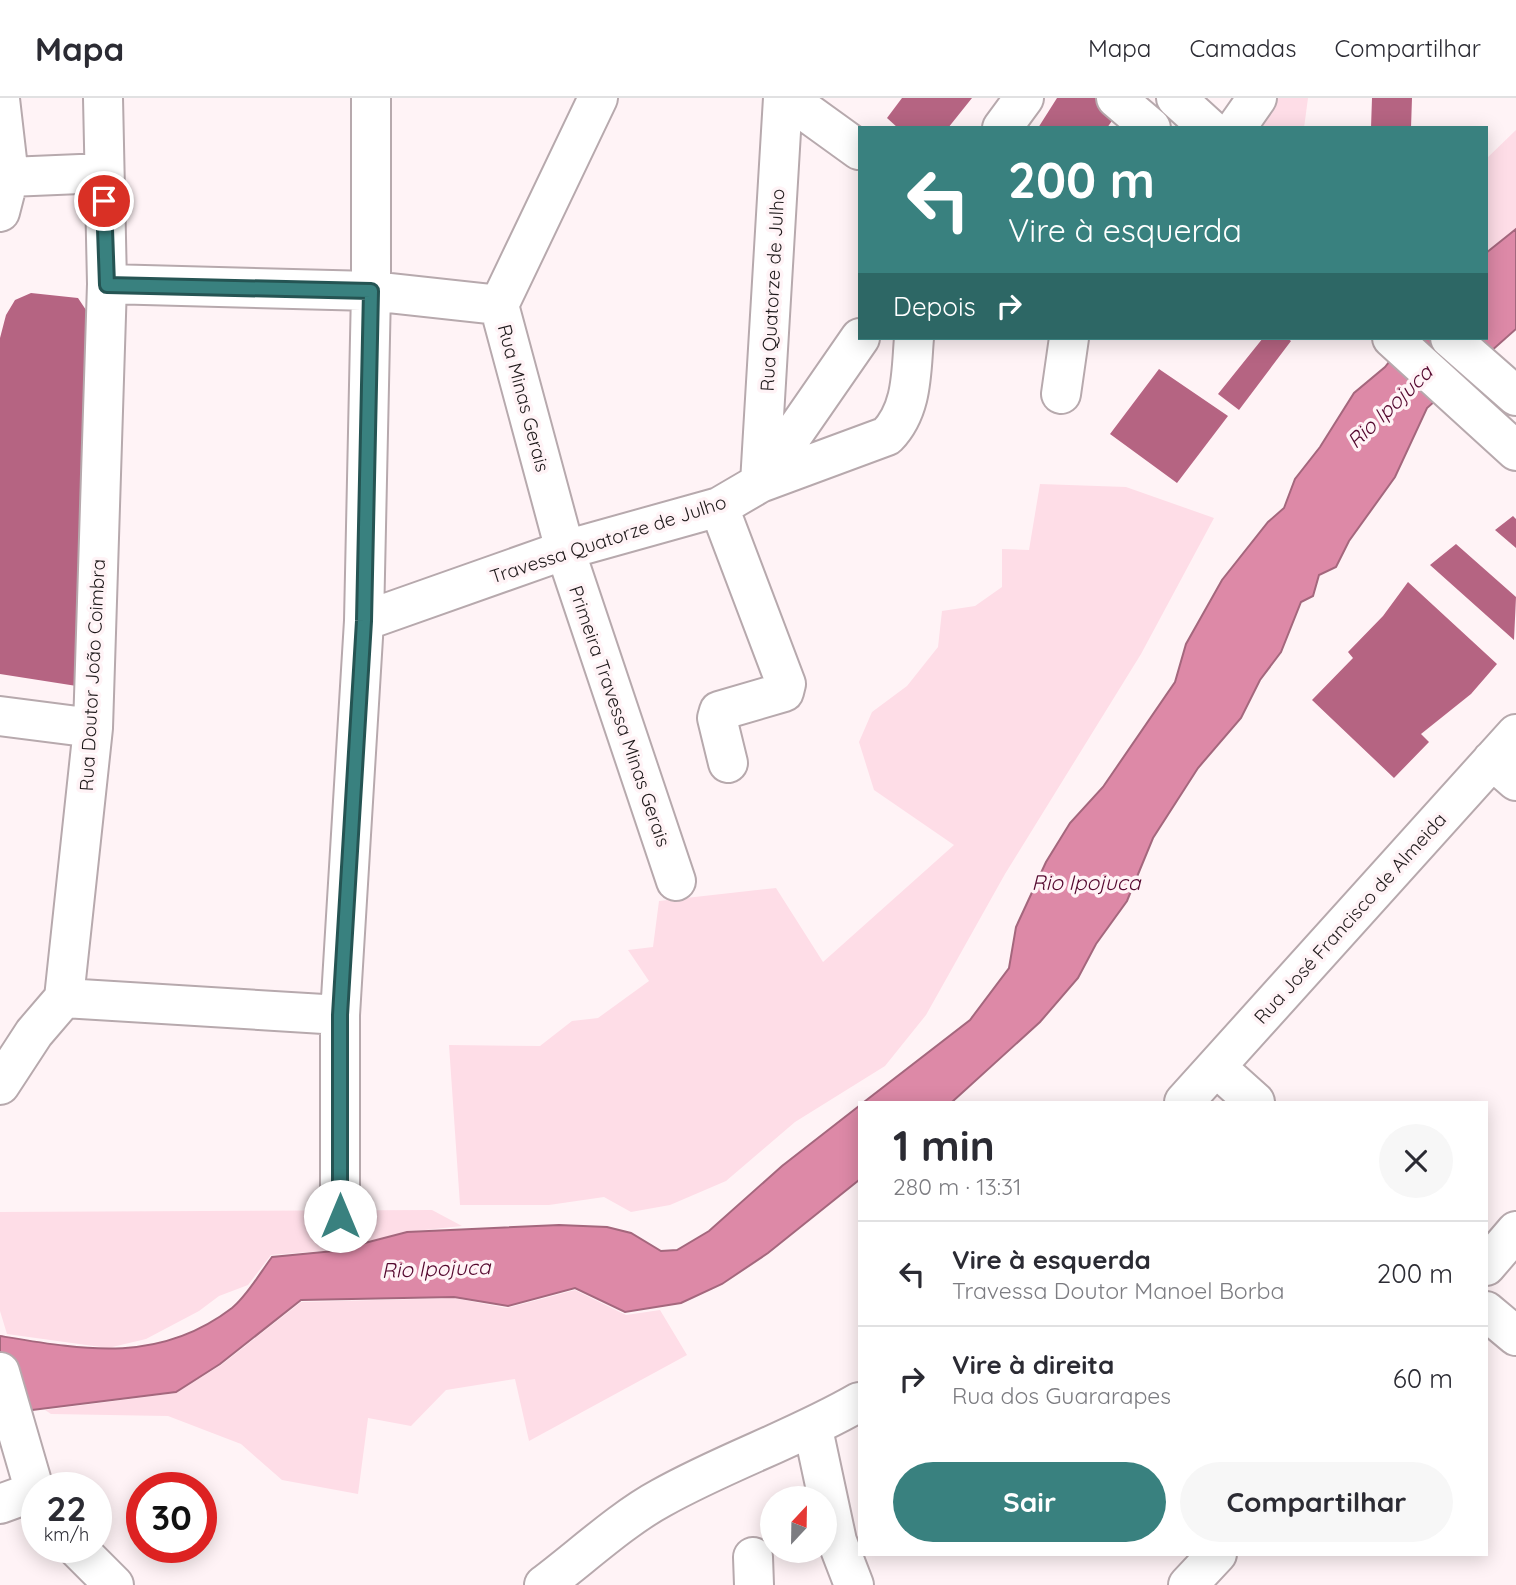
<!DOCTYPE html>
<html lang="pt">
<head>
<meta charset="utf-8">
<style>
	:root { --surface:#fff; --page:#f7f7f7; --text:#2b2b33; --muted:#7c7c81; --line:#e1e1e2; --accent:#39817f }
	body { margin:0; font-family:Quicksand,sans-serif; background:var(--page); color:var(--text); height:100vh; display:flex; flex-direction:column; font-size:26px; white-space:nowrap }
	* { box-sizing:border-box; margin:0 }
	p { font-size:23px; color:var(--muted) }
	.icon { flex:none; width:38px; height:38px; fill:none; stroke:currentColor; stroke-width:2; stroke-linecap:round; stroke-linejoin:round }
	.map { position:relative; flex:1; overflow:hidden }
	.drawer { position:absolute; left:858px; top:1003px; width:630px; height:455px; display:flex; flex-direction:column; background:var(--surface); border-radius:0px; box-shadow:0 4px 18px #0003 }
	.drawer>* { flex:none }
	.top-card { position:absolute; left:858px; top:28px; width:630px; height:214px; border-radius:0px; box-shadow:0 4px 18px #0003; background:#39817f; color:#fff; overflow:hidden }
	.needle { width:46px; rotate:22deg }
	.tools { position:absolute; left:760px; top:1388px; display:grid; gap:14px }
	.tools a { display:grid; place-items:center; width:77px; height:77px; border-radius:50%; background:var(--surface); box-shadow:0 4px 18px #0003; font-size:35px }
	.speed { position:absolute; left:21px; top:1374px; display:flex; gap:14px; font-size:35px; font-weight:700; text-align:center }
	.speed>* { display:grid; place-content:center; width:91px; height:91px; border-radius:50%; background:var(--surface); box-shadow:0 4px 18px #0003; line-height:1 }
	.speed small { font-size:18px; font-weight:400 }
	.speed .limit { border:10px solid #d22; background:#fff; color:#111 }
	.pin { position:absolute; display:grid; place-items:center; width:60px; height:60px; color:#fff; margin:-30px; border:4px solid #fff; border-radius:50%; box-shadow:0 2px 7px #0007 }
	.me { position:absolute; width:77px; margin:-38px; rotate:0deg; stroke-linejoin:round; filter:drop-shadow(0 0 5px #0008) }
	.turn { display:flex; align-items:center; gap:24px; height:147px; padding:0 35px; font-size:32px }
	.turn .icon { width:91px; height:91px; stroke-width:2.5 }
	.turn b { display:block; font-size:49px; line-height:60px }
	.then { display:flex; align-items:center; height:66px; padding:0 35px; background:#0003; gap:14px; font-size:26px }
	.round { display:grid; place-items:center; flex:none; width:74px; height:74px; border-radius:37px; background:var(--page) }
	.overview { display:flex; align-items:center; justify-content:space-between; height:119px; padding:0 35px }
	h1 { font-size:42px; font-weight:700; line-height:52px }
	.action { display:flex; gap:14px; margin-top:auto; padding:14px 35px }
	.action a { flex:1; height:80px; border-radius:42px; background:var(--accent); color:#fff; font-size:28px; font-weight:700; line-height:80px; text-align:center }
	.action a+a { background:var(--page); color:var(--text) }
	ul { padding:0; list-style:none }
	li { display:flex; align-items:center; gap:21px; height:105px; padding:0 35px; border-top:2px solid var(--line) }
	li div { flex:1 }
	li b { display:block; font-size:26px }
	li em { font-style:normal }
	header { display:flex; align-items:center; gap:42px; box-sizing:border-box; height:98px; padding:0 35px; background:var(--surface); border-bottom:2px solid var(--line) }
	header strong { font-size:33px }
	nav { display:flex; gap:38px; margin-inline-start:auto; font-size:24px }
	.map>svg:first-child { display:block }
</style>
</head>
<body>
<header>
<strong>Mapa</strong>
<nav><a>Mapa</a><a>Camadas</a><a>Compartilhar</a></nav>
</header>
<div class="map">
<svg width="1516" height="1487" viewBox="0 0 1516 1487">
	<rect width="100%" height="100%" fill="#fff3f6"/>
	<path fill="#fedde7" d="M 1275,0 L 1308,0 L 1304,30 L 1255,30 Z
		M 1516,32 L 1516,131 L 1486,155 L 1486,61 Z
		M 1040,386 L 1126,389 L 1214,420 L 1141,556 L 1005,776 L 926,917 L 885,968 L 795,1024 L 726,1083 L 670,1107 L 631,1114 L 604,1099 L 549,1107 L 460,1107 L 449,947 L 540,948 L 572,923 L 598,920 L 649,883 L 628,852 L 653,849 L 659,803 L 776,790 L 823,864 L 954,747 L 874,692 L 859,644 L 872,614 L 907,588 L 938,549 L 942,513 L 975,508 L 1002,489 L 1002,451 L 1029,452 Z
		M 432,1112 L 462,1128 L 406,1134 L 334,1152 L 271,1157 L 248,1187 L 219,1198 L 199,1213 L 146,1241 L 108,1250 L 7,1236 L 0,1213 L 0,1114 Z
		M 575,1192 L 626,1217 L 660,1212 L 687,1257 L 529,1343 L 515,1281 L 446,1292 L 411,1328 L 368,1320 L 358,1396 L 282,1382 L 241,1346 L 168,1318 L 51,1316 L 45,1312 L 176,1295 L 221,1267 L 301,1204 L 454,1200 L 507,1210 Z"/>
	<path fill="#dd89a7" stroke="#a4677d" stroke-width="2" d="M 1516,131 L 1516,231 L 1427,310 L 1395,379 L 1349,443 L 1336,469 L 1319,477 L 1313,498 L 1301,504 L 1281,554 L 1260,582 L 1241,620 L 1198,670 L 1153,740 L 1127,803 L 1096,846 L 1078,880 L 1040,924 L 952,1004 L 864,1004 L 970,922 L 1009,870 L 1016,829 L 1046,764 L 1070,725 L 1103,689 L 1175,584 L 1186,546 L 1222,482 L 1268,424 L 1284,410 L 1295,381 L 1320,349 L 1354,295 L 1385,269 L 1408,240 L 1486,240 L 1486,155 Z
		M 859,1008 L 859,1082 L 768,1155 L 722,1186 L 681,1205 L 625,1214 L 575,1190 L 508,1208 L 454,1199 L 301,1202 L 220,1266 L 176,1294 L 0,1316 L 0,1238 C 84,1252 159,1266 232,1210 C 247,1198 260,1175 272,1159 L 334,1153 L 407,1134 L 559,1127 L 607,1129 L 631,1135 L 661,1153 L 677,1152 L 709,1133 L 782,1068 Z"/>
	<path fill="#b56482" d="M 902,0 L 972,0 L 948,30 L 898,30 L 887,20 Z
		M 1057,0 L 1099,0 L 1118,14 L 1107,30 L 1038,30 Z
		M 1372,0 L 1412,0 L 1411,30 L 1371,30 Z
		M 31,195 L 78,200 L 86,212 L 81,428 L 83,589 L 0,576 L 0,240 L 6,217 L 15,202 Z
		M 1263,240 L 1287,240 L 1291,243 L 1239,312 L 1218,296 Z
		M 1159,271 L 1228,318 L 1177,385 L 1110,336 Z
		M 1513,418 L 1516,421 L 1516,450 L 1495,432 Z
		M 1456,446 L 1516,499 L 1514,542 L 1430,467 Z
		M 1408,484 L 1497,566 L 1471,596 L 1421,636 L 1429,644 L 1394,680 L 1312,602 L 1353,560 L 1348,554 L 1383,518 Z"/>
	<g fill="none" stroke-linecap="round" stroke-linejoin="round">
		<defs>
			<path id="minor" d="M 598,0 L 499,207 L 565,452 L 676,783
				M 787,0 L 859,52
				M 0,1 L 9,79 L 0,114
				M 1002,30 L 1024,0
				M 1236,30 L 1257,0
				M 9,79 L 104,75
				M 107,186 L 371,193 L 499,207
				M 1061,296 L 1069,240
				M 761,383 L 860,240
				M 760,385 L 783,0
				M 719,409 L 786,586 L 784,594 L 719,613 L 717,620 L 728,665
				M 364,523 L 565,452 L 719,409 L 760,385 L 887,338 C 913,311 911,274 914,240
				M 0,618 L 93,630
				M 1492,662 L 1516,683
				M 64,900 L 340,917
				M 1216,969 L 1255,1004
				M 0,987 L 34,935 L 64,900 L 93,630 L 107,186 L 103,0
				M 1184,1004 L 1516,636
				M 340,1118 L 340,917 L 364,523 L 371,193 L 371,0
				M 1486,1168 L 1516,1133
				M 1486,1213 L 1516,1238
				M 0,1274 L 37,1401
				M 813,1331 L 837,1443 L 854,1487
				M 0,1406 L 33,1394
				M 76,1449 L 114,1487
				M 753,1459 L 754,1487
				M 544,1487 C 580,1460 622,1421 661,1400 C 725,1364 795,1341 859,1304
				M 1188,1487 L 1217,1456"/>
			<path id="major" d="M 1116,0 L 1151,30
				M 1176,0 L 1209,30
				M 1392,240 L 1516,353
				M 1450,240 L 1516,298"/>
		</defs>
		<use href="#minor" stroke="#b7a9ad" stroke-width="42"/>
		<use href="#major" stroke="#b7a9ad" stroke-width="42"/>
		<use href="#minor" stroke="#fff" stroke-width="38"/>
		<use href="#major" stroke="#fff" stroke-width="38"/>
	</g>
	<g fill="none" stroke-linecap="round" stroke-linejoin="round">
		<defs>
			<path id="route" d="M 104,103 L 107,187 L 371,193 L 364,523 L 340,917 L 340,1118"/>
		</defs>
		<use href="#route" stroke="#255453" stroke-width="18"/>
		<use href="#route" stroke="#39817f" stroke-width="12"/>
	</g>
	<g text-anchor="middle" stroke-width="7" stroke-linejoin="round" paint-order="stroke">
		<g font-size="19" fill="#1e191a" stroke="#fff3f6">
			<text transform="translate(772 192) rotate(-87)" y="7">Rua Quatorze de Julho</text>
			<text transform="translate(524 300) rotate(75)" y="7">Rua Minas Gerais</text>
			<text transform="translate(608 441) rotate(-18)" y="7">Travessa Quatorze de Julho</text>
			<text transform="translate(92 577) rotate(-87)" y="7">Rua Doutor João Coimbra</text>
			<text transform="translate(620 618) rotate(71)" y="7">Primeira Travessa Minas Gerais</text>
			<text transform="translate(1350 820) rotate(-48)" y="7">Rua José Francisco de Almeida</text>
		</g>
		<g font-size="21" font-style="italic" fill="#54072e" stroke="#fff3f6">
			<text transform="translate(1390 309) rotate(-44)" y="7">Rio Ipojuca</text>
			<text x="1086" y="792">Rio Ipojuca</text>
			<text transform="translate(436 1171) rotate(-2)" y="7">Rio Ipojuca</text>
		</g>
	</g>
</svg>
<div class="tools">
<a><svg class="needle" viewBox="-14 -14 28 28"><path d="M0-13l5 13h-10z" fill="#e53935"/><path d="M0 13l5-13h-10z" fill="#7c7c81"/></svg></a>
</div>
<div class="speed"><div>22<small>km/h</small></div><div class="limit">30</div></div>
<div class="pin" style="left:104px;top:103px;background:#d93025"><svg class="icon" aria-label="arrive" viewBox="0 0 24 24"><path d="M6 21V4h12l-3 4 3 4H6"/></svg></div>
<svg class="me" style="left:340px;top:1118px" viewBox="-20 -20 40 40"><circle r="19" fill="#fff"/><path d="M0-13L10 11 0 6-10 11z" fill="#39817f"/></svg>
<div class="top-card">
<div class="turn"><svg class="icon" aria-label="left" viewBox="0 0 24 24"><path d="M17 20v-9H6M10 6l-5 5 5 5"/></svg><div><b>200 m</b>Vire à esquerda</div></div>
<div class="then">Depois<svg class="icon" aria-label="right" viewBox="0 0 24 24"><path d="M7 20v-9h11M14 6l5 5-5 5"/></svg></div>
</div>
<section class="drawer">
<div class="overview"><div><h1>1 min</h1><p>280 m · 13:31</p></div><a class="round"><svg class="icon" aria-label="close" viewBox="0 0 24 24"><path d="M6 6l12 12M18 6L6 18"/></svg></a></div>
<ul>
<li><svg class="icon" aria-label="left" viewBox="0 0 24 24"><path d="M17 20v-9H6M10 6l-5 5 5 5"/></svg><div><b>Vire à esquerda</b><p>Travessa Doutor Manoel Borba</p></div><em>200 m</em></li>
<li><svg class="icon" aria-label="right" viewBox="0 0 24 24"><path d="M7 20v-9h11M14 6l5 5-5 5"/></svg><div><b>Vire à direita</b><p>Rua dos Guararapes</p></div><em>60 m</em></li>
</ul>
<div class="action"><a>Sair</a><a>Compartilhar</a></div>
</section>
</div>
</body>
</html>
